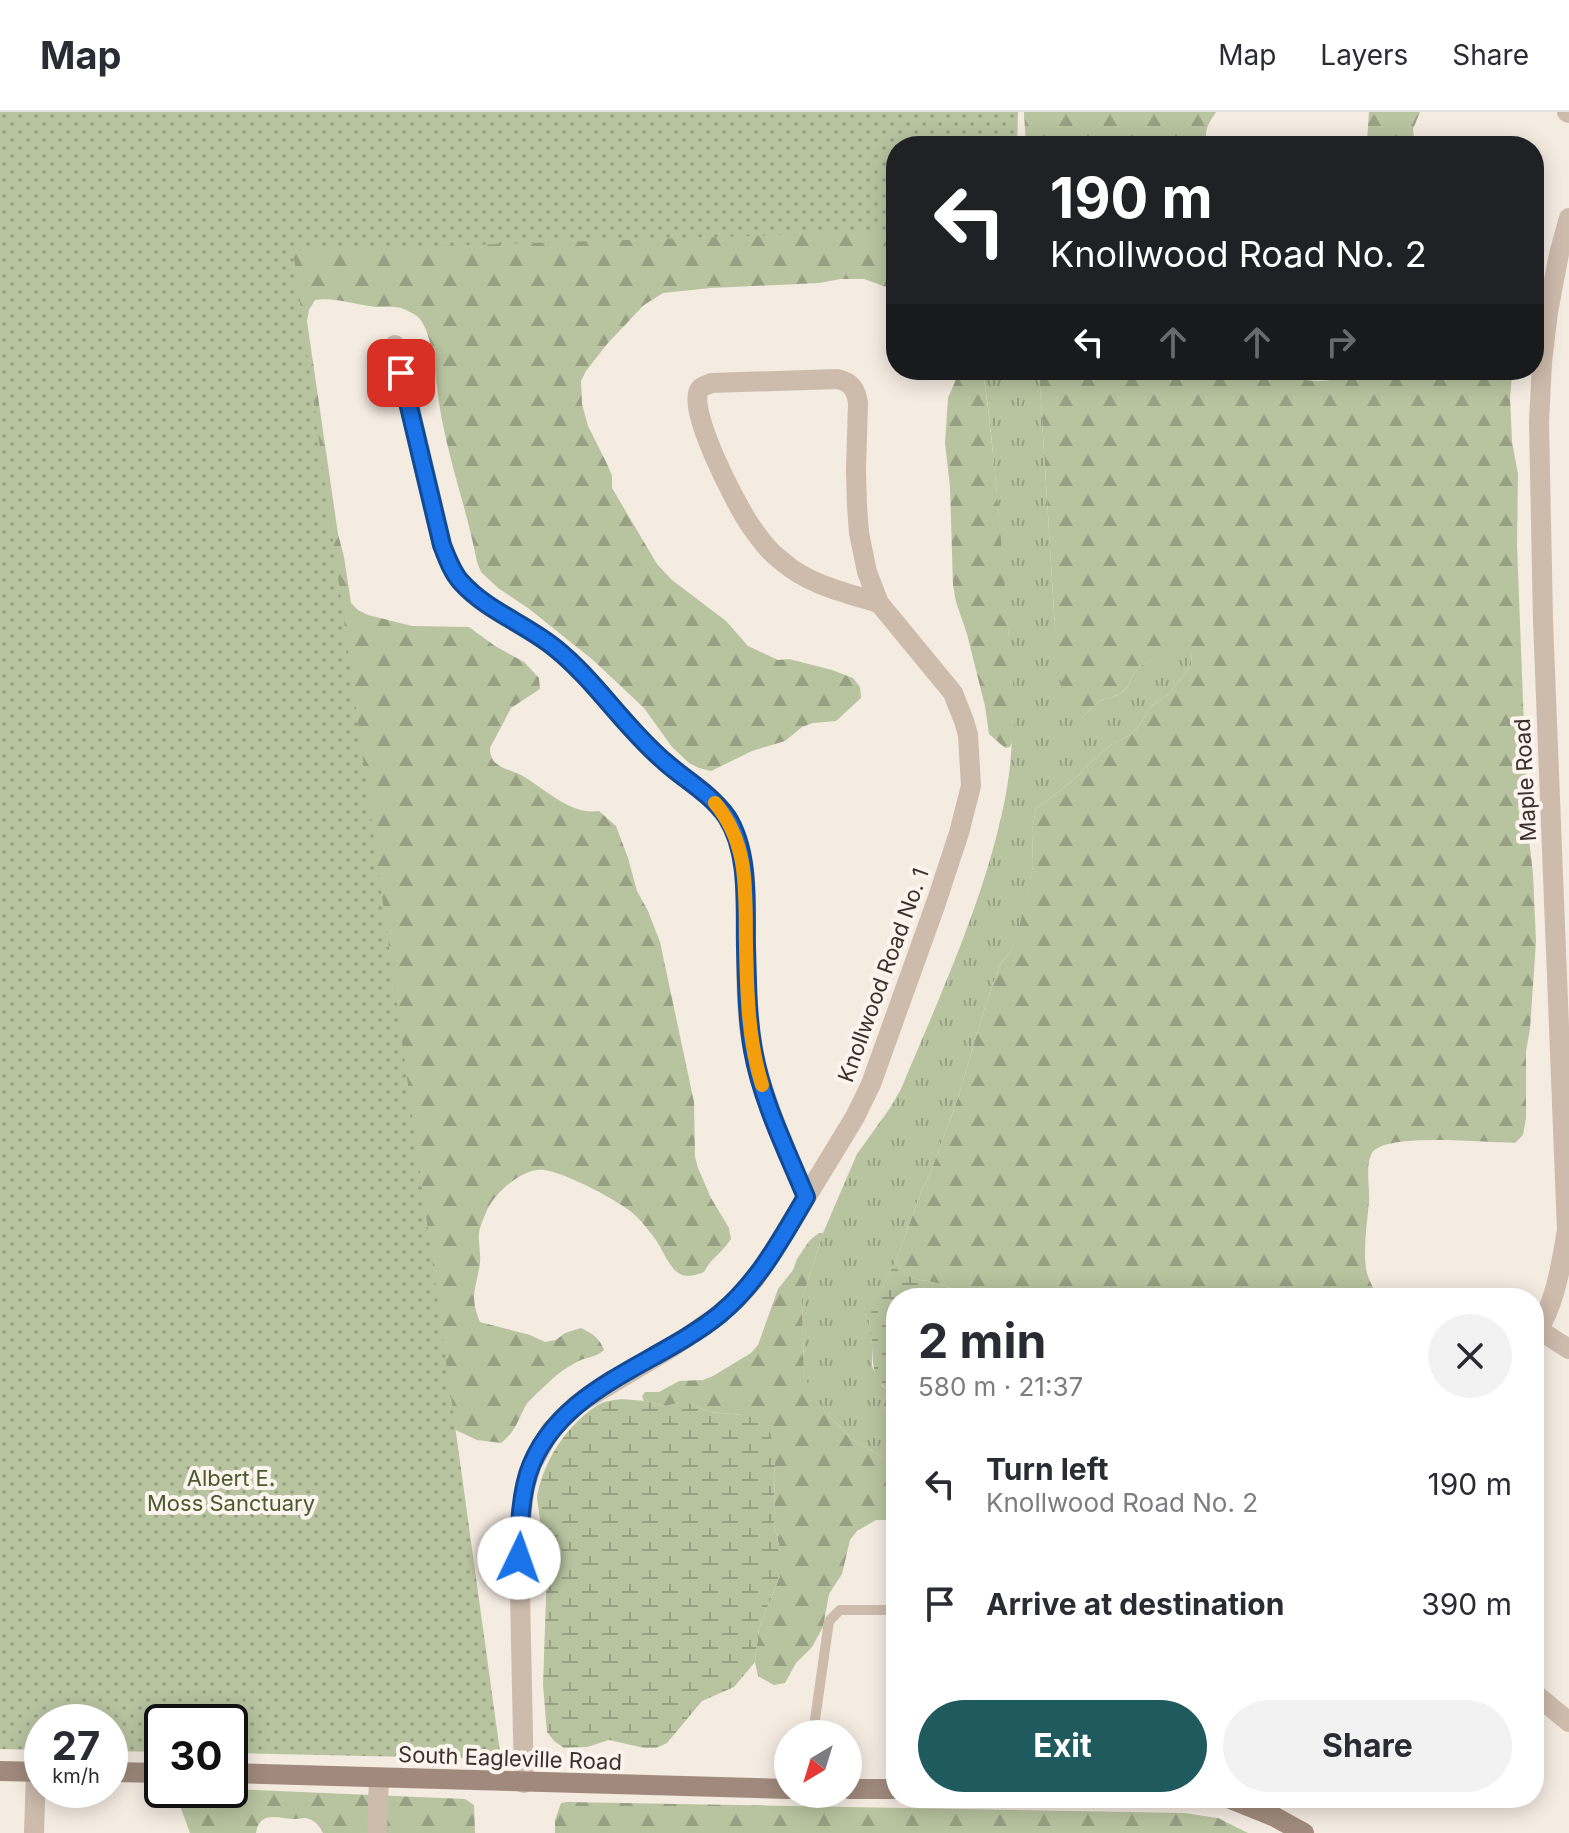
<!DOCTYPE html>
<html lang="en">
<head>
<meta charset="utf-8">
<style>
	:root { --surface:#fff; --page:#f2f2f3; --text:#2b2b33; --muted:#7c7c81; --line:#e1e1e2; --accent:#1f5a5e }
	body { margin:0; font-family:Inter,sans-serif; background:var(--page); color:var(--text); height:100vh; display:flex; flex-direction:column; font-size:30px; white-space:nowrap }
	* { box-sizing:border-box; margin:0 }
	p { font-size:26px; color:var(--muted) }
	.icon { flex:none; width:44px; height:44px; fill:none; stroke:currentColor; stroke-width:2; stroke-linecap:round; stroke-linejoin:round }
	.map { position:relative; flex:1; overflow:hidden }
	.side { position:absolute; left:886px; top:1176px; width:658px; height:520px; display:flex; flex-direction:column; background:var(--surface); border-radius:32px; box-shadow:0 4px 20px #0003 }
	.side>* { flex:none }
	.guide { position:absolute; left:886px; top:24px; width:658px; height:244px; border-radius:32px; box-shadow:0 4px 20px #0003; background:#202124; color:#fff; overflow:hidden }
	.needle { width:52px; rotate:218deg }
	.tools { position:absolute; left:774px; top:1608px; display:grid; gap:16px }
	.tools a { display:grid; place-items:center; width:88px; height:88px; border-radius:50%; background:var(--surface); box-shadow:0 4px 20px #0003; font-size:40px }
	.speed { position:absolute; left:24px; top:1592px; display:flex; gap:16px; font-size:40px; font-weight:700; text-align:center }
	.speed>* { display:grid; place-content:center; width:104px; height:104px; border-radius:50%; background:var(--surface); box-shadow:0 4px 20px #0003; line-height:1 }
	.speed small { font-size:20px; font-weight:400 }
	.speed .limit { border:4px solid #111; border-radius:12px; background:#fff; color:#111 }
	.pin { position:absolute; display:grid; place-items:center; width:68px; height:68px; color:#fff; margin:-34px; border-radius:16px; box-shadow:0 4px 12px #0006 }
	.me { position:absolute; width:88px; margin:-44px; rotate:3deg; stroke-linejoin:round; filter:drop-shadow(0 0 6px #0008) }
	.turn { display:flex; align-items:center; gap:28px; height:168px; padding:0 32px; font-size:36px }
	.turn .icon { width:104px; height:104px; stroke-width:2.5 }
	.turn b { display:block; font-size:56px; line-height:68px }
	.lanes { display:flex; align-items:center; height:76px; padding:0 32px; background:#0003; justify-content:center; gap:40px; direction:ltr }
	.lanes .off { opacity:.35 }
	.round { display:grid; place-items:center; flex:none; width:84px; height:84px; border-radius:42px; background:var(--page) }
	.headline { display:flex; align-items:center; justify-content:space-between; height:136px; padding:0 32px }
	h1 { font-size:48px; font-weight:700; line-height:60px }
	.button { display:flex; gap:16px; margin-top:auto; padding:16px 32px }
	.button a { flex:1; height:92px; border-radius:48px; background:var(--accent); color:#fff; font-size:32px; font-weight:700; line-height:92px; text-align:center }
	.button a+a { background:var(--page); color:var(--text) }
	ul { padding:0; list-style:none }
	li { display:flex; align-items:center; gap:24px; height:120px; padding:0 32px }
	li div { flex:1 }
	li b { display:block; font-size:30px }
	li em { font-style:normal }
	header { display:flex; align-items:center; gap:48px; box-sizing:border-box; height:112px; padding:0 40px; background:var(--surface); border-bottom:2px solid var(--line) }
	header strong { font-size:38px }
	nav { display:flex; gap:44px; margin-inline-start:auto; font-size:28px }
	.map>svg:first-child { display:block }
</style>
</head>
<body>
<header>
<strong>Map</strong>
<nav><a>Map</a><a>Layers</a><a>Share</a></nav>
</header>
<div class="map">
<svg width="1569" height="1721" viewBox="0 0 1569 1721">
	<defs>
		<pattern id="grass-tufts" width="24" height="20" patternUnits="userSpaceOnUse" patternTransform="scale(2)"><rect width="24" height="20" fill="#b8c4a0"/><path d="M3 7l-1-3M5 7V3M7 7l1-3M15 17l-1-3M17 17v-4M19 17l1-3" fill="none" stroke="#97a083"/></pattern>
		<pattern id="forest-firs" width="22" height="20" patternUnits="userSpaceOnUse" patternTransform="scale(2)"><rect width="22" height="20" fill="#b8c4a0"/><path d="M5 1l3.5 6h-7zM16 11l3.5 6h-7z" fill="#97a083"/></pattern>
		<pattern id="wetland-marsh" width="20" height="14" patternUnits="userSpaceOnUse" patternTransform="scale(2)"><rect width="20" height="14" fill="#b8c4a0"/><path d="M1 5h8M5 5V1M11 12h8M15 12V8" fill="none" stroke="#97a083"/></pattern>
		<pattern id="park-dots" width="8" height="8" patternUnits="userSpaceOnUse" patternTransform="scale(2)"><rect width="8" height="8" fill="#b8c4a0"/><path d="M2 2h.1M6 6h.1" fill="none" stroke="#97a083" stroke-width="1.8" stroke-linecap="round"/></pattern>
	</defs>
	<rect width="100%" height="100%" fill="#f4ebe1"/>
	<path fill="url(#grass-tufts)" d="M 983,258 L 1039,258 L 1055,516 L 1083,605 L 1099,589 L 1120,582 L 1128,574 L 1133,563 L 1140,554 L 1181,535 L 1192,541 L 1191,553 L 1170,581 L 1151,594 L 1139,614 L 1131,622 L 1111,633 L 1093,648 L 1077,665 L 1036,697 L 1032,719 L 1033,754 L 1019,821 L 1009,842 L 1001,851 L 988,885 L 957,989 L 931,1059 L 921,1080 L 896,1149 L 880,1179 L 869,1210 L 872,1232 L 872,1254 L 882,1274 L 888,1278 L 883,1288 L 885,1300 L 896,1306 L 896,1353 L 852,1327 L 826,1301 L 812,1283 L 804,1263 L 802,1187 L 823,1121 L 857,1042 L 890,996 L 901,977 C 939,886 984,789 1004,692 C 1020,616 1010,539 1003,463 C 998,395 993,326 983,258 Z"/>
	<path fill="url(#forest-firs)" d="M 0,0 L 896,34 L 896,174 L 886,175 L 864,167 L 841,167 L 819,171 L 711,176 L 663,181 L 644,193 L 607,232 L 586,259 L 581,269 L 582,292 L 588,314 L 608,354 L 612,364 L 612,376 L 657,452 L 672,468 L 726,509 L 748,534 L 778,548 L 789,547 L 832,558 L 853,566 L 860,575 L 861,586 L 836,609 L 813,611 L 802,615 L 785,629 L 752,639 L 711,659 L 699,656 L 689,651 L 672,635 L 644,596 L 593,548 L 528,496 L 498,476 L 481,460 L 477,450 C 466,392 443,334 437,275 C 434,256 432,217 417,204 C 413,201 406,198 401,196 C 393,194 384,195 376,195 C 355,193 336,185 315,188 L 309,198 L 307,209 L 338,422 L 344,445 L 351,491 L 358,498 L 368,503 L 412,514 L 469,515 L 495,534 L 524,550 L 539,566 L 540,577 L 511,596 L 490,636 C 490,640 491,645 493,648 C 499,657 512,658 521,663 C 546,677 569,703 599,699 L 616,714 L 628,746 L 637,779 L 648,799 L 660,830 L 694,990 L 695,1045 L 698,1056 L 711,1086 L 729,1116 L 731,1127 C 723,1140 711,1146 704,1160 C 696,1163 688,1166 680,1162 C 669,1156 663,1138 656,1128 C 650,1120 643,1111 636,1104 C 622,1090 564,1060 544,1058 C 524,1055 495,1080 487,1098 C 485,1104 480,1113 479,1121 C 478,1131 481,1141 480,1151 C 476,1178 469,1183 480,1210 L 530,1223 L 545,1230 L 556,1228 L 565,1221 L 581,1216 C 593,1222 599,1225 604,1238 C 596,1246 584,1245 575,1251 C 566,1256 556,1263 549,1270 C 543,1276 530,1287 526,1293 C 517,1309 517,1318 501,1331 L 477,1328 L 364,1275 Z
		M 1024,0 L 1216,0 C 1208,12 1203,19 1208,34 L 1026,34 Z
		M 1369,0 L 1420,0 L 1413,17 L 1415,34 L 1363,34 L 1367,28 Z
		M 960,258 L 983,259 C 995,343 1001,429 1008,514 C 1010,538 1020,618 1010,635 L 1005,636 L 989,622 L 985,594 L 967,522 L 956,490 L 953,473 L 950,375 L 945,331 L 948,286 Z
		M 1039,258 L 1275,258 C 1295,267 1314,272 1335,267 L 1340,258 L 1507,258 L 1512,263 L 1510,286 L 1512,330 L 1518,362 L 1517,433 L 1528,718 L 1533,762 L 1536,829 L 1530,917 L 1526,939 L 1526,1006 L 1523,1023 L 1515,1031 C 1489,1031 1385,1020 1372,1041 C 1365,1053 1370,1076 1369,1090 C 1367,1112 1363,1135 1366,1157 C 1368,1167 1374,1177 1377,1186 L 967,1186 C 959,1181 951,1175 943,1173 C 922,1166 908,1171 896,1149 L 921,1080 L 931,1059 L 957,989 L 988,885 L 1001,851 L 1009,842 L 1018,821 L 1033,754 L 1032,719 L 1036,697 L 1077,665 L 1093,648 L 1111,633 L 1131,622 L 1139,614 L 1151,594 L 1170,581 L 1191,553 L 1192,541 L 1181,536 L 1140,554 L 1133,563 L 1128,574 L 1120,582 L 1099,589 L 1083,605 L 1071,606 L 1064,597 L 1055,516 Z
		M 819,1121 L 823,1121 L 802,1187 L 804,1263 L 813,1283 L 826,1301 L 852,1327 L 896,1353 L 896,1408 L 876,1408 L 857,1419 L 850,1428 L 842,1462 L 829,1482 L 823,1515 L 812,1535 L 796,1551 L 785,1571 L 774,1573 L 758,1564 L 755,1550 L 759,1516 L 780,1464 L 780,1437 L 774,1413 L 775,1341 L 743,1303 L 709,1300 L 689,1291 L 678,1291 L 666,1294 L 644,1289 L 642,1284 L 645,1280 L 659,1280 L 679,1269 L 703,1268 L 713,1264 L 751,1241 L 758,1233 L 778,1177 L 793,1158 L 797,1147 L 810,1128 Z
		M 896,1276 L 896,1306 L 885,1300 L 883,1288 L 888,1278 Z
		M 230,1677 L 465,1687 L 474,1693 L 475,1721 L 323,1721 C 320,1715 316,1709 309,1707 C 304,1705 301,1707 295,1707 C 279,1707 260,1697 256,1721 L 190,1721 L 179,1691 L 184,1680 L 189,1678 Z
		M 567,1690 L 1184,1701 L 1218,1706 L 1248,1721 L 555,1721 L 555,1708 L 561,1691 Z"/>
	<path fill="url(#wetland-marsh)" d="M 896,1149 C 908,1171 922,1166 943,1173 C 951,1175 959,1181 967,1186 L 896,1186 L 896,1276 L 888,1278 C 872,1267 873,1250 872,1232 C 871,1221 867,1212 871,1201 C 876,1183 887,1166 896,1149 Z
		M 622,1287 L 644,1289 L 666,1294 L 678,1291 L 689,1291 L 709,1300 L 743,1303 L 754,1306 L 763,1312 L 770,1320 L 775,1341 L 774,1413 L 780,1437 L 780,1464 L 759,1516 L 755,1550 L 734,1575 L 702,1589 L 667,1631 L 656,1636 L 644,1636 L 609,1628 L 587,1635 L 564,1636 L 554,1629 L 547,1620 L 543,1573 L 547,1459 L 537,1386 C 542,1351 567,1312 598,1293 C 604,1289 614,1288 622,1287 Z"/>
	<path fill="url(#park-dots)" d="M 0,0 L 1018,0 L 1017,34 L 896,34 L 896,119 L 293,139 L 501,1647 L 230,1641 L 230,1610 L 162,1610 L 162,1640 L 110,1639 L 110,1610 L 42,1610 L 42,1638 L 0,1637 Z"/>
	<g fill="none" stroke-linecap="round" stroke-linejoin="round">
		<path stroke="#cdbbac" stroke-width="10" d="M 813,1622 L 829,1509 L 840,1498 L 896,1498"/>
		<path stroke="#cdbbac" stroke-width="20" d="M 1567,0 L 1569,1
			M 395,233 L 442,433 C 447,446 452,460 461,470 C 486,499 526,512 555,536 C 596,569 624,615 664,649 C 685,668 711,681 727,705 C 749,739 746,791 746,829 C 746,857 746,886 749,914 C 756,974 783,1030 806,1085
			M 1539,1218 L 1569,1237
			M 1534,1581 L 1569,1610
			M 524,1671 L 519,1433 L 524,1378 L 532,1352 L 551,1318 L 576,1293 L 671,1236 L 717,1204 L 736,1188 L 755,1167 L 771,1143 L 855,1005 L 871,972 L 936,791 L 959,721 L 971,674 L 968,623 L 964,609 L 953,581 L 879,491 L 867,460 L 859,421 L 857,394 L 856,358 L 858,291 C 856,277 851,270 837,267 L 711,271 C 708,273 703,273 700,277 C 685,295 737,394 750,413 C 760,427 769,440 783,450 C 809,473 847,481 879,491
			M 34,1721 L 36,1660
			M 377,1721 L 379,1666"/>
		<path stroke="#cdbbac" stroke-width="20" d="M 1534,1225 C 1555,1194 1561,1154 1567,1118 L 1543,509 L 1539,310 L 1542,250 L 1548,200 L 1559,142 L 1569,106"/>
		<path stroke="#a18a7d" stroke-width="20" d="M 0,1659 L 42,1660
			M 110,1660 L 162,1661
			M 230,1661 L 788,1677
			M 848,1677 L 896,1677
			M 1228,1686 L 1275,1705 L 1304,1721"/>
	</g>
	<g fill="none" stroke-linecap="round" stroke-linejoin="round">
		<defs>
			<path id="route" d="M 401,261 L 442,433 C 447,446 452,460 461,470 C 487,499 526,512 555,536 C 596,569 624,615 664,649 C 685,668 710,681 727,705 C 750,741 745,794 746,835 C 747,869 747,904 753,938 C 762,989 786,1037 806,1085 C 781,1128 758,1170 720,1202 C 656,1254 556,1276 528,1362 C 520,1388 519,1419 519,1446"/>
		</defs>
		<use href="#route" stroke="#114b97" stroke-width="20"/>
		<use href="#route" stroke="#1a73e8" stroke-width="14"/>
		<path stroke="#f59e0b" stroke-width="14" d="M 715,691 C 750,733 745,781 746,833 C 747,880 748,928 762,973"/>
	</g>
	<g text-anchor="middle" stroke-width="8" stroke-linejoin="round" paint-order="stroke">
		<g font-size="22" fill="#3b302b" stroke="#fbf5ee">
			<text transform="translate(1525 668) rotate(-93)" y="8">Maple Road</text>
			<text transform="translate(883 863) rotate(-70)" y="8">Knollwood Road No. 1</text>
			<text transform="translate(510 1646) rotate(2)" y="8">South Eagleville Road</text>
		</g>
		<g font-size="22" fill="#4a5a2e" stroke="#fbf5ee">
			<text x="231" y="1374">Albert E.<tspan x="231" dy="25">Moss Sanctuary</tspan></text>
		</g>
	</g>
</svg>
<div class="tools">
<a><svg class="needle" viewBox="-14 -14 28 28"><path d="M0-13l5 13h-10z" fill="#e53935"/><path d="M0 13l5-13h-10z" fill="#7c7c81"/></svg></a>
</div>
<div class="speed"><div>27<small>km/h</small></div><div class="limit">30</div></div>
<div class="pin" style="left:401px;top:261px;background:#d93025"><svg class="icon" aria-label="arrive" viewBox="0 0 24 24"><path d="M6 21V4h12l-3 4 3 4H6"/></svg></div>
<svg class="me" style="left:519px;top:1446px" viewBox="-20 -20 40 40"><circle r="19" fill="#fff"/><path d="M0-13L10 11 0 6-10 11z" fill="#1a73e8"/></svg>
<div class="guide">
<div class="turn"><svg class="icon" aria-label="left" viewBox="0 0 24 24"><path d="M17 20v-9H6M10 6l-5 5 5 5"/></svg><div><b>190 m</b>Knollwood Road No. 2</div></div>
<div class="lanes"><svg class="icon" aria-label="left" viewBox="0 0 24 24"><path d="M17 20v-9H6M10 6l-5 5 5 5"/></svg><svg class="icon off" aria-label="ahead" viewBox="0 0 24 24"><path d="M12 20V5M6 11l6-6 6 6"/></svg><svg class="icon off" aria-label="ahead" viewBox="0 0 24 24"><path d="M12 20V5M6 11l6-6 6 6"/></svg><svg class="icon off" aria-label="right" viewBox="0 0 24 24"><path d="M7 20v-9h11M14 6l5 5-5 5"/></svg></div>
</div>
<section class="side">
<div class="headline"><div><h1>2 min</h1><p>580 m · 21:37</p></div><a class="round"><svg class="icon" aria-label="close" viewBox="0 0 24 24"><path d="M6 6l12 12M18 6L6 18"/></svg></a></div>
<ul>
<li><svg class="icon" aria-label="left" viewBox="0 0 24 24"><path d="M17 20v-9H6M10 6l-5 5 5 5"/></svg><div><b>Turn left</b><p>Knollwood Road No. 2</p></div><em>190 m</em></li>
<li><svg class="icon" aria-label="arrive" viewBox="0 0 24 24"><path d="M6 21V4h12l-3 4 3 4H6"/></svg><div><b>Arrive at destination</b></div><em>390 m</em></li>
</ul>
<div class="button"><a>Exit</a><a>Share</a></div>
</section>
</div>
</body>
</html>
